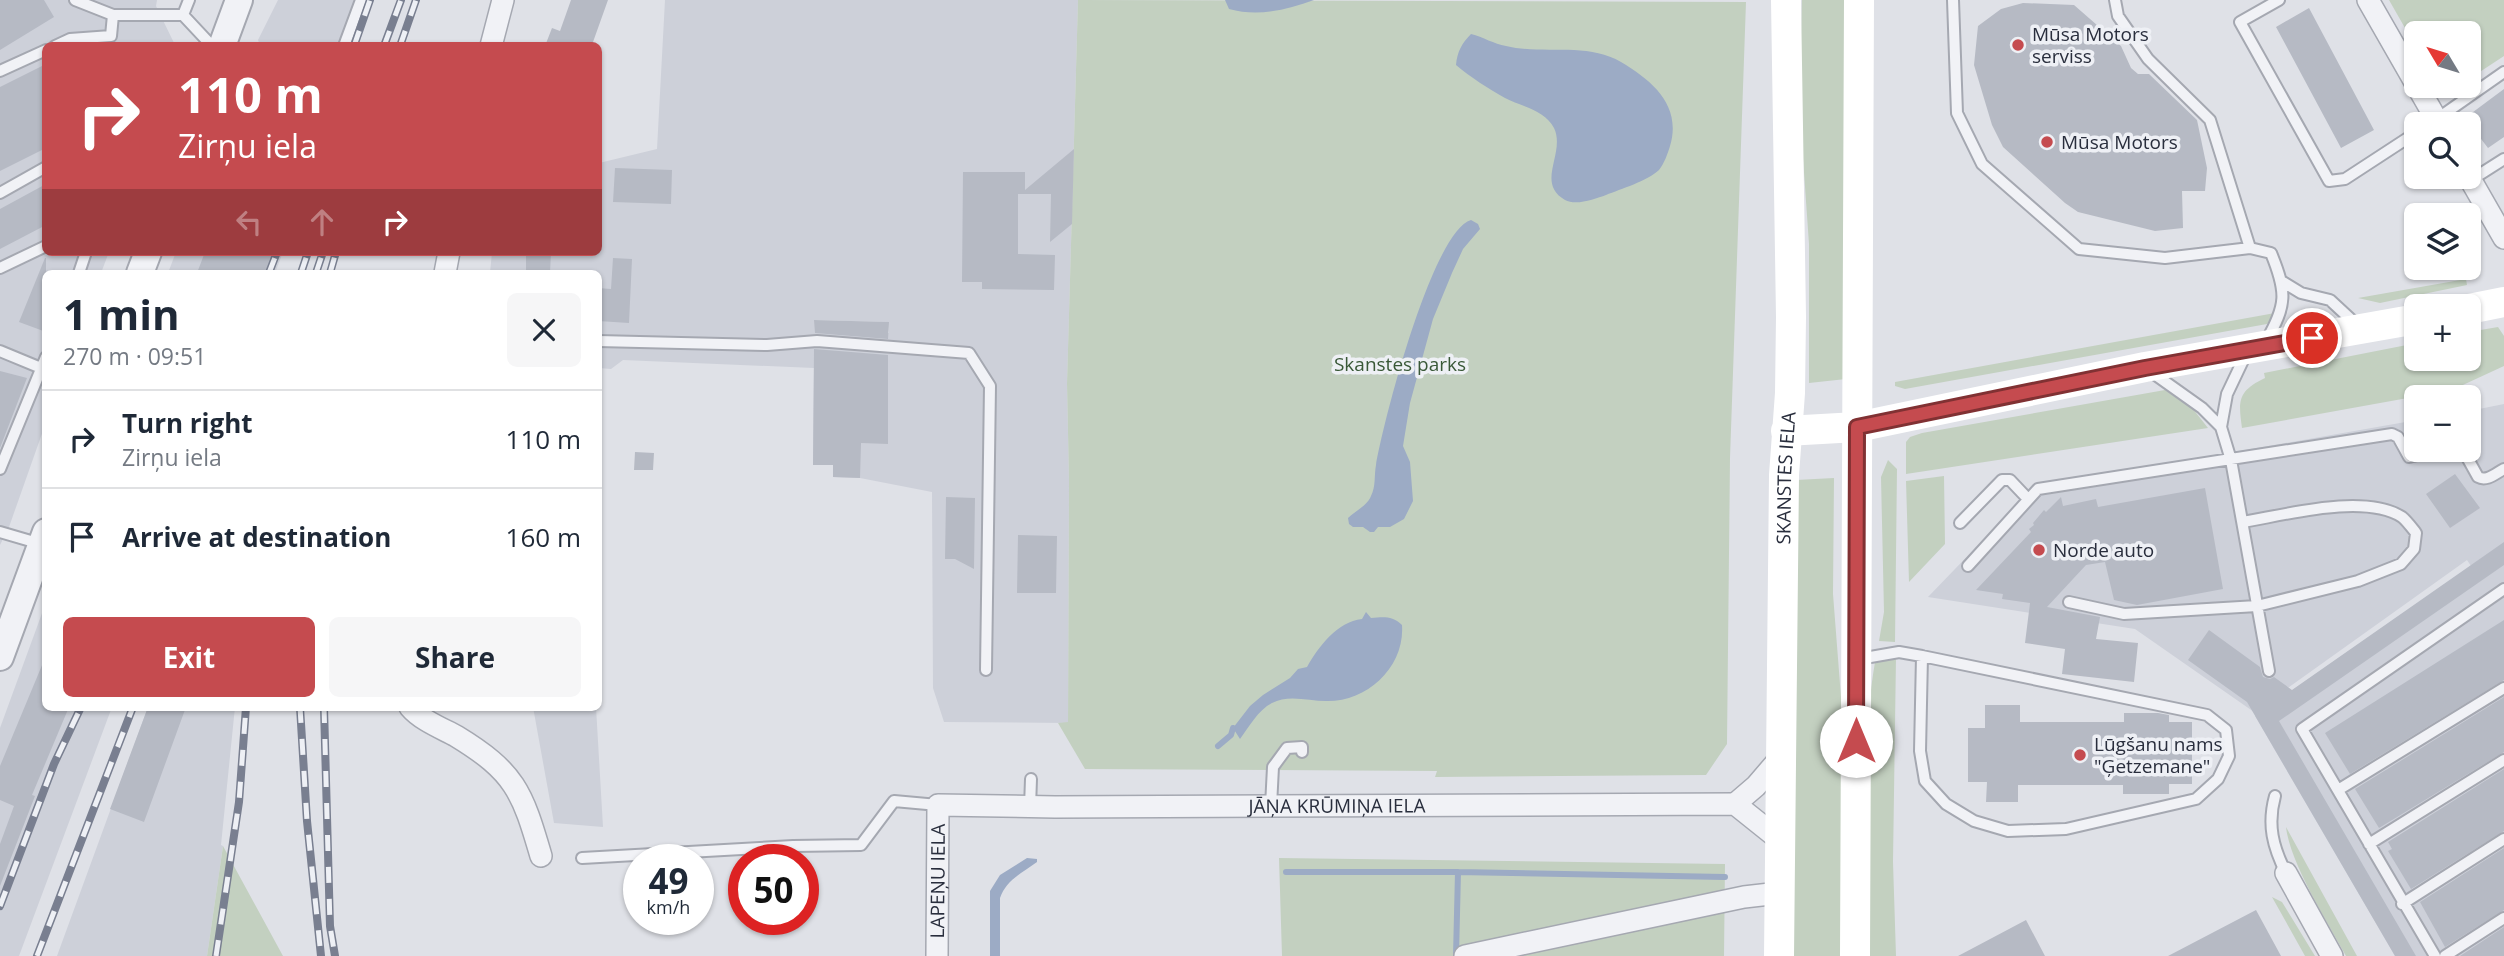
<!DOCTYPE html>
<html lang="en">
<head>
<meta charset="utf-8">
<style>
	:root { --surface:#fff; --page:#f6f6f7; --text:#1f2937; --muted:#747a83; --line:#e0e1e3; --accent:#c54b4f }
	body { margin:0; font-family:"Open Sans",sans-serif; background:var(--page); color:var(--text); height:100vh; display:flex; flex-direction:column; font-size:26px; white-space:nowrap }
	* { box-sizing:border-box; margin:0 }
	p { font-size:23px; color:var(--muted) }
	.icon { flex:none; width:38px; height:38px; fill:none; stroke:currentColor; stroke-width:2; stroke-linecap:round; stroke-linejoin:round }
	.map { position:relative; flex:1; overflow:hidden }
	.drawer { position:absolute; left:42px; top:270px; width:560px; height:441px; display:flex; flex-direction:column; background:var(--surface); border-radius:10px; box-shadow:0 2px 5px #0004 }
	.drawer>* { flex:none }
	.guide { position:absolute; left:42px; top:42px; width:560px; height:214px; border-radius:10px; box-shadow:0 2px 5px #0004; background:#c54b4f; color:#fff; overflow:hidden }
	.needle { width:46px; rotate:308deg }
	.controls { position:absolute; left:2404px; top:21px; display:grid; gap:14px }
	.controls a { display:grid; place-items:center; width:77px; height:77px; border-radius:10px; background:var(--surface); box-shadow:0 2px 5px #0004; font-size:35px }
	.speed { position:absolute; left:623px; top:844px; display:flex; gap:14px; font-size:35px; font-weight:700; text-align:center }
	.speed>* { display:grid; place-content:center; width:91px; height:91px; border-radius:50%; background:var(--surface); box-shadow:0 2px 5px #0004; line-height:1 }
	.speed small { font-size:18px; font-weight:400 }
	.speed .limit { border:10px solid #d22; background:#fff; color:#111 }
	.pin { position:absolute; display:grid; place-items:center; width:60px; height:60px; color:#fff; margin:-30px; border:4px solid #fff; border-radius:50%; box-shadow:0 2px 7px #0007 }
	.me { position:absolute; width:77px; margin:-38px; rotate:0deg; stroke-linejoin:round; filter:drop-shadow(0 0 5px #0008) }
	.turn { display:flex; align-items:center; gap:24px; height:147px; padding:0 21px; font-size:32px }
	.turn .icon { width:91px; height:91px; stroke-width:2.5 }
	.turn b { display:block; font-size:49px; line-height:60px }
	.lanes { display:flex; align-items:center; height:66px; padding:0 21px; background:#0003; justify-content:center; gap:35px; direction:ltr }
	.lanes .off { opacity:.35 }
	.round { display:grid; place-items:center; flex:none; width:74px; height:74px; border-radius:10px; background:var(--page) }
	.overview { display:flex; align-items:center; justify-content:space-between; height:119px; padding:0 21px }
	h1 { font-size:42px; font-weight:700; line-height:52px }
	.primary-button { display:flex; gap:14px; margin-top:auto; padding:14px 21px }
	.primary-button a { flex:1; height:80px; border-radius:10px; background:var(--accent); color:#fff; font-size:28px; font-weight:700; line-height:80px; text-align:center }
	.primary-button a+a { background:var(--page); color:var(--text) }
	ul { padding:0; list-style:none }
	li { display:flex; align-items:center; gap:21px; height:98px; padding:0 21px; border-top:2px solid var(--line) }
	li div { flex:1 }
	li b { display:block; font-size:26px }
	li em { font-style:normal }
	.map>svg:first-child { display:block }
</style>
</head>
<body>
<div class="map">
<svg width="2504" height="956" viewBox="0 0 2504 956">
	<rect width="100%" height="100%" fill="#dfe1e7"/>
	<path fill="#cdd0d9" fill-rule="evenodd" d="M 0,0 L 157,0 L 156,6 L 175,45 L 46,46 L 46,252 L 109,252 L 101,273 L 46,273 L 45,425 L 9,527 L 0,545 Z
		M 278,0 L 365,0 L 347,45 L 260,45 L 258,40 Z
		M 665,0 L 1078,0 L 1067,384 L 1069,482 L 1068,723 L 944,722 L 933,688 L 932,492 L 860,478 L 833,477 L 833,465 L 813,465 L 814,368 L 623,360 L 611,369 L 599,368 L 598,273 L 490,273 L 492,252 L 598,252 L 599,163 L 657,149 ZM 815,320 L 888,322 L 889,333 L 815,333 Z
		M 176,252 L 283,252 L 275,273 L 168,273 Z
		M 2504,404 L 2504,956 L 2395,956 L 2255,716 L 2471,566 L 2467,560 L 2254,712 L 2135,629 L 1928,597 L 2034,487 L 2417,420 L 2417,450 L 2469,450 L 2469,411 Z
		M 45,605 L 46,707 L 112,707 L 19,956 L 0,956 L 0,728 Z
		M 148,707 L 235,707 L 221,845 L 223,846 L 207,956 L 57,956 Z
		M 533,707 L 596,707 L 603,827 L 554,823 Z"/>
	<path fill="#c3d0c0" d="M 1078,0 L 1746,2 L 1730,458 L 1727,744 L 1706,775 L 1435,777 L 1437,771 L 1085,769 L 1058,723 L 1068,722 L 1069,482 L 1067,384 Z
		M 1802,0 L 1847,0 L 1846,379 L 1809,383 L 1809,244 L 1799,101 Z
		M 2389,0 L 2504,0 L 2504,56 L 2469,79 L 2469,33 L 2417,33 L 2417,49 Z
		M 2466,279 L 2467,285 L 2380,303 L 2358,298 Z
		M 2275,313 L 2267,324 L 1905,389 L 1895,386 L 1895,382 Z
		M 2498,327 L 2504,336 L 2504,366 L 2452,390 L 2242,428 C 2238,400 2238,391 2265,378 L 2264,373 L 2417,343 L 2417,359 L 2469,359 L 2469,332 Z
		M 2165,390 L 2193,409 L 2208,428 L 1906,474 L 1906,442 L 1910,437 L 1922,433 Z
		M 1888,460 L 1897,469 L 1895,642 L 1879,641 L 1884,612 L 1881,477 Z
		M 1944,476 L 1945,544 L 1909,582 L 1906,481 Z
		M 1834,478 L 1833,594 L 1842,710 L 1841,956 L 1793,956 L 1796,480 Z
		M 1896,657 L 1893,862 L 1896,956 L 1865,956 C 1865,859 1859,758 1875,662 Z
		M 2286,827 L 2357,956 L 2346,956 C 2328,923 2290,863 2286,827 Z
		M 223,846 L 283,956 L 207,956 Z
		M 1279,858 L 1725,864 L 1724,956 L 1282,956 Z
		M 2272,897 L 2282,902 L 2315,956 L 2305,956 Z"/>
	<path fill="#9cabc5" d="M 1225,0 L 1314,0 C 1286,10 1258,17 1229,9 Z
		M 1471,34 C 1483,37 1494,44 1506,46 C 1543,55 1587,42 1621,62 C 1653,81 1682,106 1670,146 C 1668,153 1664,164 1659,170 C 1647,181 1621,189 1606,195 C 1595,199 1576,206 1565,200 C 1535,183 1566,153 1554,128 C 1545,110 1520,106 1505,98 C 1489,89 1470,77 1456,65 C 1457,52 1462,43 1471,34 Z
		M 1471,220 L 1478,224 L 1480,229 L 1463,249 L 1452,273 L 1433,319 L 1410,403 L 1403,446 L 1410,462 L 1413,501 L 1404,519 L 1390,527 L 1378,527 L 1374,532 L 1370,532 L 1363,527 L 1353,527 L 1349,524 L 1348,518 C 1355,511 1367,506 1371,496 C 1376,486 1374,476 1376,465 C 1383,423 1432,232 1471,220 Z
		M 1366,612 L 1371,618 C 1385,617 1392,616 1402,625 C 1405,667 1367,702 1326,701 C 1309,701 1288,694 1272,703 C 1258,710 1249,727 1240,739 L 1233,728 L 1250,706 L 1263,695 L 1290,678 L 1298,669 L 1307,667 C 1319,646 1337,622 1362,619 Z
		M 1027,858 L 1037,859 L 1037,862 C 1022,873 1006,880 1000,898 L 1000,956 L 990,956 L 990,891 L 1000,875 Z"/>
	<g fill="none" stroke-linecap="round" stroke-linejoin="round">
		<path stroke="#9cabc5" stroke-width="6" d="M 1218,746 L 1231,735 L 1233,728
			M 1286,872 L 1458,872 L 1725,877
			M 1456,956 L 1458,872"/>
	</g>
	<path fill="#b6bac4" d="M 0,0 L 44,0 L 54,17 L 0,50 Z
		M 571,0 L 608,0 L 593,42 L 596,43 L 595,46 L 545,46 L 552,28 L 560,31 Z
		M 2023,3 L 2074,5 L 2121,46 L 2131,68 L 2138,74 L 2149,74 L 2197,120 L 2207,168 L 2205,191 L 2182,191 L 2183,228 L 2155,231 L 2078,212 L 2065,203 L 2003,147 L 1992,125 L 1974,65 L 1978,26 L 2001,9 Z
		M 2309,8 L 2374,130 L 2341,148 L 2276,27 Z
		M 46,64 L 46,148 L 0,171 L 0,87 Z
		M 2504,89 L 2504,137 L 2488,148 L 2465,118 Z
		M 1074,149 L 1072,224 L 1050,242 L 1051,194 L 1018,194 L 1018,254 L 1055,255 L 1054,290 L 982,289 L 982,282 L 962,282 L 963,172 L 1025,172 L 1025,190 Z
		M 615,168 L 672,170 L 671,204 L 613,202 Z
		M 46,184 L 46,225 L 0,249 L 0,209 Z
		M 205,252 L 277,252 L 269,273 L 197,273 Z
		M 526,252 L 551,252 L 550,273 L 526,273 Z
		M 45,258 L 46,258 L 46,332 L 19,322 Z
		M 613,258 L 632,259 L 629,323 L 598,321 L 598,288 L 611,289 Z
		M 814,320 L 889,322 L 888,339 L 815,333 Z
		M 814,349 L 888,355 L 888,444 L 861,443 L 860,478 L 833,477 L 833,465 L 813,465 Z
		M 0,371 L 27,378 L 0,448 Z
		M 635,452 L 654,453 L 653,470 L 634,470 Z
		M 2455,474 L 2480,508 L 2450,528 L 2426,494 Z
		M 2205,488 L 2223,589 L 2137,605 L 2114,600 L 2105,562 L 2086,565 L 2047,607 L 2100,617 L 2096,639 L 2138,643 L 2134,682 L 2062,674 L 2065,649 L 2025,643 L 2030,603 L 2002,599 L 2003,594 L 1976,590 L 2031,532 L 2029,529 L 2034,525 L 2033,523 L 2044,510 L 2046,512 L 2061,497 L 2063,506 L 2096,499 L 2098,507 Z
		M 946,497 L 975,498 L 974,569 L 955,559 L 945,559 Z
		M 1018,535 L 1057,536 L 1056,593 L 1017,593 Z
		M 2504,542 L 2504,565 L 2279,721 L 2416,956 L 2395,956 L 2247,702 L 2188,660 L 2209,630 L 2260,667 L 2263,677 L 2270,679 L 2274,677 L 2292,690 Z
		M 2504,620 L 2504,680 L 2350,774 L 2325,733 Z
		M 45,658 L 46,707 L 69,707 L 32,795 L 35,796 L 0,886 L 0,844 L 14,806 L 0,800 L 0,766 Z
		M 2504,697 L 2504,752 L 2379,828 L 2355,789 Z
		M 1985,705 L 2020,705 L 2020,722 L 2124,722 L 2124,713 L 2158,713 L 2169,715 L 2169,722 L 2192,722 L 2192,784 L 2169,784 L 2169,794 L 2123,794 L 2123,785 L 2018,785 L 2018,802 L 1986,802 L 1987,782 L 1968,782 L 1968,728 L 1985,728 Z
		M 148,707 L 186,707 L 144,822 L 110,809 Z
		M 2504,769 L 2504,831 L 2411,889 L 2388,851 L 2392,849 L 2388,842 Z
		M 2504,848 L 2504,910 L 2445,947 L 2420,902 Z
		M 2256,910 L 2281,956 L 2168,956 Z
		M 2026,920 L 2045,956 L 1958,956 Z
		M 2504,927 L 2504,956 L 2460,956 Z"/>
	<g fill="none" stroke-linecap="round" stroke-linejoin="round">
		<defs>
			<path id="service" d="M 75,0 L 113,15 L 183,15
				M 189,0 L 183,15 L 212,46
				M 1953,0 L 1957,113 L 1982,164 L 2079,249 L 2165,258 L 2250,248 L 2271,253 C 2287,292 2287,305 2266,341
				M 2115,0 L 2118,16 L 2148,59 L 2210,120 L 2250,248
				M 2279,0 L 2240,22 L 2329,181 L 2345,179 L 2417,132
				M 55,46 L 70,39
				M 74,46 L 70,39 L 111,36 L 113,15
				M 344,46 L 361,0
				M 0,71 L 46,50
				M 2434,121 L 2504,72
				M 2471,180 L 2504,159
				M 0,193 L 46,167
				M 0,268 L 46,246
				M 79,273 L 86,252
				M 2283,282 L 2301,293 L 2330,300 L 2357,325
				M 598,341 L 767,345 L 817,341 L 969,353 L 990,386 L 986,670
				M 0,351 L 41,368
				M 2150,371 L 2202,408 L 2221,427 L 2231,460 L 2269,671
				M 2221,427 L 2227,394 L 2246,354
				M 2463,450 L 2478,477 C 2487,482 2496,473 2504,469
				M 0,469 L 46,357
				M 1960,523 L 2002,480 L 2010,480 L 2028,499
				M 0,532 L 41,544
				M 1968,566 L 2038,489 L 2392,434 L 2398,437 L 2409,457 L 2438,450
				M 2069,602 L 2124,614 L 2257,606 L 2358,581 L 2401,564 L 2414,549 L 2416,533 C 2412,528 2407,521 2402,517 C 2364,493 2285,515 2243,522
				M 1859,659 L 1899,652 L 1922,656 L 2207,715 L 2226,730 L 2229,756 L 2218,779 L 2196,799 L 2066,829 L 2008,831 L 1974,821 L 1946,804 L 1925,781 L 1920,751 L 1922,656
				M 2338,790 L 2504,688
				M 2275,796 C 2267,825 2273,847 2286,873
				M 1271,806 L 1273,767 L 1287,748 L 1302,747 L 1302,752
				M 1030,807 L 1031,779
				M 2369,844 L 2504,760
				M 582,858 L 793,846 L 861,845 L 894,801 L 938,805
				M 2402,904 L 2504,839
				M 2435,956 L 2302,729 L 2504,589
				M 2445,956 L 2504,918"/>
			<g id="minor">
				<path d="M 2368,0 L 2439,124"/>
				<path d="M 491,46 L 503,0"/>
				<path d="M 2469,177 L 2504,238"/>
				<path d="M 445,273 L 449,252"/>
				<path d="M 410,707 C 421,720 441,728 456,736 C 515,772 522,791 541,856"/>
				<path d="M 1735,804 L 1756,786 L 1781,757"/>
				<path d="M 2286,873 L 2332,956"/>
				<path id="s1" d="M 937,956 L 938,805 L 1055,807 L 1735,804 L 1780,840"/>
				<path d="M 1465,956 L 1744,897 L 1779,893"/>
			</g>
			<path id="tertiary" d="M 222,46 L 239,0
				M 140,273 L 148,252
				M 0,657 L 46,532"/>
		</defs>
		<use href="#service" stroke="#a5a8b1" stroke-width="14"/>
		<use href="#minor" stroke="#a5a8b1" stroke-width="24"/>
		<use href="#tertiary" stroke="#a5a8b1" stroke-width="30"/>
		<use href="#service" stroke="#f1f2f6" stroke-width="10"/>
		<use href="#minor" stroke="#f1f2f6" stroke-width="21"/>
		<use href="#tertiary" stroke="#f1f2f6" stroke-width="26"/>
		<g stroke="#fff" stroke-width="30">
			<path d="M 2469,309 L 2504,302"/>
			<path d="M 1786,431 L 1857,427 L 2145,367 L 2417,319"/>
			<path id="s2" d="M 1779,956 L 1784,475 L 1790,393 L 1791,317 L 1786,0"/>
			<path d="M 1855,956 L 1859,0"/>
		</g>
		<defs>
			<path id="rail" d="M 354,46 L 370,0
				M 384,46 L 401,0
				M 400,46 L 416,0
				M 269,273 L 277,252
				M 301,273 L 308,252
				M 316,273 L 323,252
				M 330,273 L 336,252
				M 300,707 L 307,821 L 321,956
				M 324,707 L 330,926 L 335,956
				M 0,906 L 54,764 L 81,707
				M 37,956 L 133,707
				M 216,956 L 239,802 L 246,707"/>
		</defs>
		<use href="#rail" stroke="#797f90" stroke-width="8"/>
		<use href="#rail" stroke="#eef0f5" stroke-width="5" stroke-dasharray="16" stroke-linecap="butt"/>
	</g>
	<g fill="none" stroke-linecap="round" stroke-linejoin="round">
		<defs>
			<path id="route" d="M 1856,741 L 1857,427 L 2145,368 L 2312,338"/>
		</defs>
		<use href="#route" stroke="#803133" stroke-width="18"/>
		<use href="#route" stroke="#c54b4f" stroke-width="12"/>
	</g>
	<g fill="#c54b4f" stroke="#eef0f5" stroke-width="2.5">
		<circle cx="2018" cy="45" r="7"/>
		<circle cx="2047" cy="142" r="7"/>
		<circle cx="2039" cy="550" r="7"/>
		<circle cx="2080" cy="755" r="7"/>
	</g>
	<g text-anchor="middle" stroke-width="7" stroke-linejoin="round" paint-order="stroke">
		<g font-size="19" fill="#292e3d" stroke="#eef0f5" text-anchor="start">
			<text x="2032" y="41">Mūsa Motors<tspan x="2032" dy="22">serviss</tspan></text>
			<text x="2061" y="149">Mūsa Motors</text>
			<text x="2053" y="557">Norde auto</text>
			<text x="2094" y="751">Lūgšanu nams<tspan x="2094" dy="22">"Ģetzemane"</tspan></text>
		</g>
		<g font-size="19" fill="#395837" stroke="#eef0f5">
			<text x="1400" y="371">Skanstes parks</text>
		</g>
		<g font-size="19" fill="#292e3d" stroke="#eef0f5">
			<text dy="7" stroke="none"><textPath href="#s2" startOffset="478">SKANSTES IELA</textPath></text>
			<text dy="7" stroke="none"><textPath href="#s1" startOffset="550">JĀŅA KRŪMIŅA IELA</textPath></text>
			<text dy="7" stroke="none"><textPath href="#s1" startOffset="75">LAPEŅU IELA</textPath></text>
		</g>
	</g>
</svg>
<div class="controls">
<a><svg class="needle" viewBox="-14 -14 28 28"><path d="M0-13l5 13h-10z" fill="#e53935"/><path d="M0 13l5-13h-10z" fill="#747a83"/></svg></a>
<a><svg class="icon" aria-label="search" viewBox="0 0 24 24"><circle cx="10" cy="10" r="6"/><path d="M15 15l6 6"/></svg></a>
<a><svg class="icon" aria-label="layers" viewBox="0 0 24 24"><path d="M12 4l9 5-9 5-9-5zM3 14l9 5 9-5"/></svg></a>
<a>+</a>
<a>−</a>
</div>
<div class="speed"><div>49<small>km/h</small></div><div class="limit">50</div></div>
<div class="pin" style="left:2312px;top:338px;background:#d93025"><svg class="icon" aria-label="arrive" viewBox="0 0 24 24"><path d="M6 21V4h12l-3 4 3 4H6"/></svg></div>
<svg class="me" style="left:1856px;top:741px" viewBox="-20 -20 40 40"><circle r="19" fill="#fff"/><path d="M0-13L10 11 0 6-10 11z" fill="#c54b4f"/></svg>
<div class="guide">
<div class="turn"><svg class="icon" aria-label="right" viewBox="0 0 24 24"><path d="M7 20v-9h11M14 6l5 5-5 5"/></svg><div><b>110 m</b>Zirņu iela</div></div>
<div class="lanes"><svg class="icon off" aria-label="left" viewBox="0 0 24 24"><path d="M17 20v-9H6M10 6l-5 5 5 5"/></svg><svg class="icon off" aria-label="ahead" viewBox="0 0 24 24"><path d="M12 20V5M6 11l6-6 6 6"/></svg><svg class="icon" aria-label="right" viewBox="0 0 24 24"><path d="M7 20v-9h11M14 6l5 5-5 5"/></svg></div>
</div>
<section class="drawer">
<div class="overview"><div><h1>1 min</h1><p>270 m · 09:51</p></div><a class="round"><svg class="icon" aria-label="close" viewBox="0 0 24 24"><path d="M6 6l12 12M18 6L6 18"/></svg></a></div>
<ul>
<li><svg class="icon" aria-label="right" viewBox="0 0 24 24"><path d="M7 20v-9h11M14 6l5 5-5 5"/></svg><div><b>Turn right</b><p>Zirņu iela</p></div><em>110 m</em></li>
<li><svg class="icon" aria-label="arrive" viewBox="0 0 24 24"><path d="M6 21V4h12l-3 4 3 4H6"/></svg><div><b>Arrive at destination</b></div><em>160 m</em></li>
</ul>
<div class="primary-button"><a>Exit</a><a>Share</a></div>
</section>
</div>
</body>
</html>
